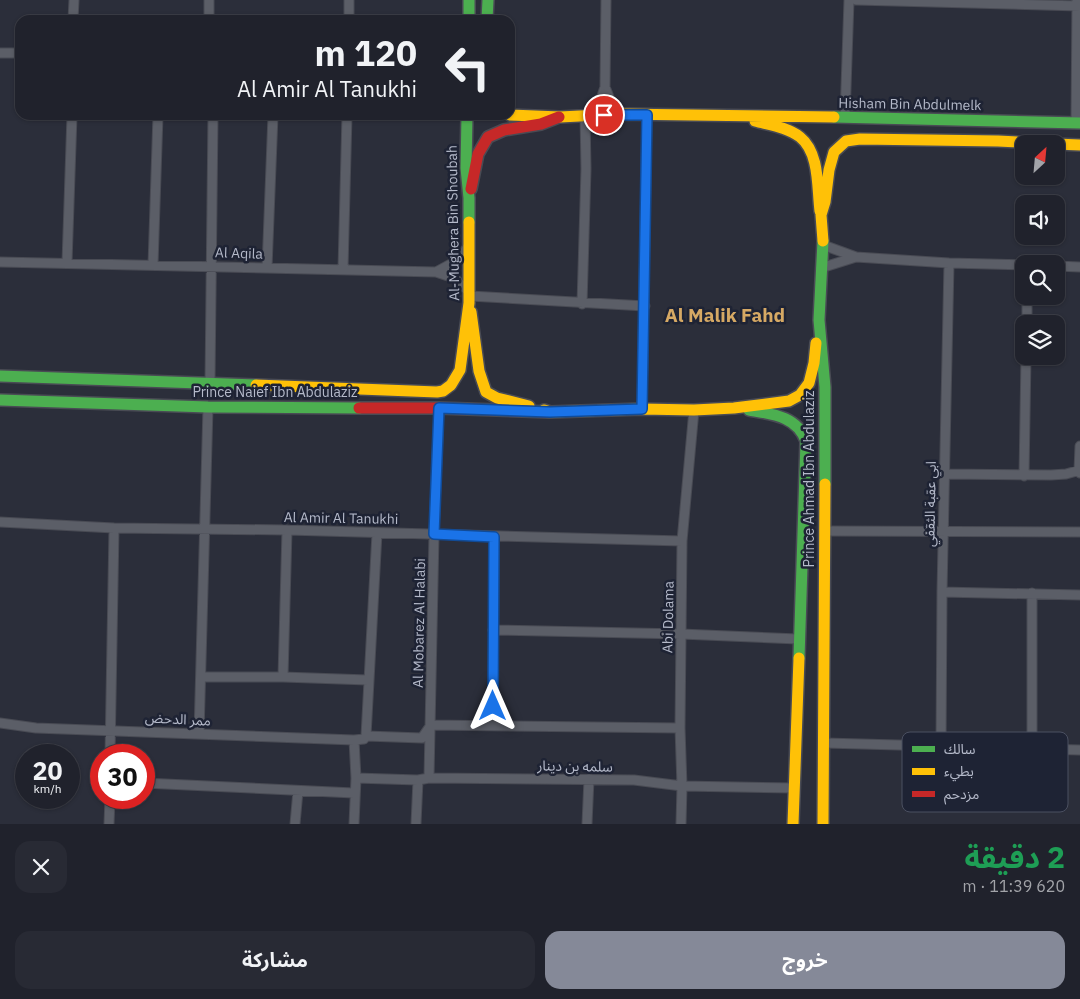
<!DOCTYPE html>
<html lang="ar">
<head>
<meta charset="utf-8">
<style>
	:root { --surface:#20222c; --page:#282a34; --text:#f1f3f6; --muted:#a2a4a9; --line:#3d3f48; --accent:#858998 }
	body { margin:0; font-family:"IBM Plex Sans","Noto Sans Arabic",sans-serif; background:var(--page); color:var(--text); direction:rtl; height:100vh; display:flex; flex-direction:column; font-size:19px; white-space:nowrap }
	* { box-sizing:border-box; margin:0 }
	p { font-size:16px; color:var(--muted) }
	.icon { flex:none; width:28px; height:28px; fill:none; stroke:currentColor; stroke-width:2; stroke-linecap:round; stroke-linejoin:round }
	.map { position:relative; height:824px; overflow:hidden; direction:ltr }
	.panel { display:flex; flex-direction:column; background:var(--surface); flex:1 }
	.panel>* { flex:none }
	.hud { position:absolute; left:15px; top:15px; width:500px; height:105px; border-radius:15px; box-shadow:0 1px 4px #0004,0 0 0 1px var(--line); direction:rtl; background:#20222c; color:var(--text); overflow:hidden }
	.needle { width:32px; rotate:26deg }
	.tools { position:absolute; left:1015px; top:135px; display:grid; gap:10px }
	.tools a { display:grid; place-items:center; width:50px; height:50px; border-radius:10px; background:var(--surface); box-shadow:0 1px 4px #0004,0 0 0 1px var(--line); font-size:25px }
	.speed { position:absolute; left:15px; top:744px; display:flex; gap:10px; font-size:25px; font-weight:700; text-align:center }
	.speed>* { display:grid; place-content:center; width:65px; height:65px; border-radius:50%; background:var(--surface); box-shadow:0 1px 4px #0004,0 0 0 1px var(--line); line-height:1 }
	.speed small { font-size:12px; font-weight:400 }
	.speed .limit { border:8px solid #d22; background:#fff; color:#111 }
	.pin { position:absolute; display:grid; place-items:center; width:42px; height:42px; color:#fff; margin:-21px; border:2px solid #fff; border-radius:50%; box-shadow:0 1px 5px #0007 }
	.me { position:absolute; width:55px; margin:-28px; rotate:0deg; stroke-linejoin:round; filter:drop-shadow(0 0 4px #0008) }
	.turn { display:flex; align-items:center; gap:18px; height:105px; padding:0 15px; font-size:22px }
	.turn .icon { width:65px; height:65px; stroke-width:2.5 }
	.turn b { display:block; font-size:35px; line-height:42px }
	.round { display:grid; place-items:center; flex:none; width:52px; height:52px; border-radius:15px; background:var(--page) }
	.summary { display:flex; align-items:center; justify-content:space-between; height:85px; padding:0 15px }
	h1 { font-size:30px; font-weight:700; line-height:38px; color:#1e9e55 }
	.cta { display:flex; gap:10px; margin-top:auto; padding:10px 15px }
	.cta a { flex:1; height:58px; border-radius:15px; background:var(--accent); color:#fff; font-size:20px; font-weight:700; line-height:58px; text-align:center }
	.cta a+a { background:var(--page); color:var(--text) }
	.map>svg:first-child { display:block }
</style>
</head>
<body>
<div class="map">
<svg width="1080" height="824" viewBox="0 0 1080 824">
	<rect width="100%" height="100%" fill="#2b2e3a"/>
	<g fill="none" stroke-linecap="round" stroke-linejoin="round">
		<defs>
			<path id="street" d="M 209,0 L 209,20
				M 606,0 L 605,87 L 613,107 L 619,114
				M 856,0 L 1080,6
				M 73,20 L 74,0
				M 349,20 L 349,0
				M 0,53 L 20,53
				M 590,116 L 601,99 L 605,87
				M 845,117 L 849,0
				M 1076,123 L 1077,0
				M 823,245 L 856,257 L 949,263 L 1024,265
				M 0,262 L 436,272 L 454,278 L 469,292
				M 67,263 L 72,115
				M 153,265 L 158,115
				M 1056,266 L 1080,267
				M 267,268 L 273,115
				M 821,268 L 856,257
				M 343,269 L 347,115
				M 436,272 L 460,259 L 468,246
				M 470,296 L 645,306
				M 582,304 L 586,169 L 585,116
				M 1027,324 L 1027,296
				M 210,382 L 213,115
				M 642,409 L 647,115
				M 1080,446 L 1079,470 L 1080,473
				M 945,474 L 1051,475 L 1066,474 L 1080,470
				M 1024,476 L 1026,356
				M 0,522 L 114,528 L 287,530 L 682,541
				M 824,531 L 1080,532
				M 942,592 L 1080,595
				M 493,630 L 681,634 L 798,639
				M 201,677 L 283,677 L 368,680
				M 283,677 L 287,530
				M 0,723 L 36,728 L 354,740
				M 493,725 L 494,537
				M 199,734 L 208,407
				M 366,736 L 377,533
				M 825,743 L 1080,750
				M 941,746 L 942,592 L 949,263
				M 1032,749 L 1032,593
				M 110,755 L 114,528
				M 356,778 L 418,780 L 429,778 L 634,780 L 682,786 L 794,788
				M 429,778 L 434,534 L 439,408
				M 144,783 L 354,793
				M 109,824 L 110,798
				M 295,824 L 298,791
				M 354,824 L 356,778 L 354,740 L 364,739 L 366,736 L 422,738 L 431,725 L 680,728
				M 416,824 L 418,780
				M 587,824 L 589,779
				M 681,824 L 682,786 L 680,728 L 682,541 L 694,410"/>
			<path id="fast" d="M 469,0 L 469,20
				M 487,20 L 488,0
				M 467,115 L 466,168 L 469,198 L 469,222
				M 834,117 L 1080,123
				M 823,241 L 819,320 L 825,387 L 825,484
				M 0,376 L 256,385
				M 0,400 L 208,407 L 359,408
				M 749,410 C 772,414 797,416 806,441 L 799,658"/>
			<path id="slow" d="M 510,115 L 560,117 L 619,114 L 834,117
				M 755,121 C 769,125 787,127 800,137 C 820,153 817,188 820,211
				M 1056,144 L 1080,145
				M 823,241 L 821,215 L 825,202 L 829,170 L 834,152 L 846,141 L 860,139 L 998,141 L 1055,144
				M 471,312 L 479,371 L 486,392 L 497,398 L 529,406
				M 256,385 L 437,392 L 443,391 L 451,385 L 460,370 L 469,303 L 469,222
				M 544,410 L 550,412 L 642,409 L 694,410 L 734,408 L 789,401 L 800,395 L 809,383 L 814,363 L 816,343
				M 793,824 L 799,658
				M 823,824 L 825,484"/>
			<path id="jam" d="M 471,189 L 478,154 L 488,137 L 504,130 L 541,124 L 559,117
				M 359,408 L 439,408 L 550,412"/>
		</defs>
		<use href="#street" stroke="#494b54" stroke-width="11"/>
		<use href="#fast" stroke="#494b54" stroke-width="14"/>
		<use href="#slow" stroke="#494b54" stroke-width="14"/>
		<use href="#jam" stroke="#494b54" stroke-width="14"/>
		<use href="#street" stroke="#5b5e67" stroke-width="9"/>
		<use href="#fast" stroke="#4caf50" stroke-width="11"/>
		<use href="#slow" stroke="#ffc107" stroke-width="11"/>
		<use href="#jam" stroke="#c62828" stroke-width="11"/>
	</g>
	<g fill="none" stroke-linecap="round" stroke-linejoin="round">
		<defs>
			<path id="route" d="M 493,706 L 494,537 L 434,534 L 439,408 L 550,412 L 642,409 L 647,115 L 604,115"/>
		</defs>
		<use href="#route" stroke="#114b97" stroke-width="12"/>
		<use href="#route" stroke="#1a73e8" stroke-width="9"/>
	</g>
	<g text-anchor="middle" stroke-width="5" stroke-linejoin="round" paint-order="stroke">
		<g font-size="14" fill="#b5baca" stroke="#1e2334">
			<text transform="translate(910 104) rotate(1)" y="5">Hisham Bin Abdulmelk</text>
			<text transform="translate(453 223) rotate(-91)" y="5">Al-Mughera Bin Shoubah</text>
			<text transform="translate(239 253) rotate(2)" y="5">Al Aqila</text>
			<text x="275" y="397">Prince Naief Ibn Abdulaziz</text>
			<text transform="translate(809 479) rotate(-90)" y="5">Prince Ahmad Ibn Abdulaziz</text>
			<text transform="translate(930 504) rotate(-89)" y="5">ابي عقبة الثقفي</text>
			<text transform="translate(341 518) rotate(1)" y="5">Al Amir Al Tanukhi</text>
			<text transform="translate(668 617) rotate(-89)" y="5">Abi Dolama</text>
			<text transform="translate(419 623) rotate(-89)" y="5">Al Mobarez Al Halabi</text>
			<text transform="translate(178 719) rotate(3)" y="5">ممر الدحض</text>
			<text transform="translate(575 766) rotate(1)" y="5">سلمه بن دينار</text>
		</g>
		<g font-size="19" font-weight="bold" fill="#d6a964" stroke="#1e2334">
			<text x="725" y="322">Al Malik Fahd</text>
		</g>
	</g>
	<rect x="902" y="732" width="166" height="80" rx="8" fill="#1e2334" stroke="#4b5061" stroke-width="1"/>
	<rect x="912" y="746" width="23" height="6" fill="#4caf50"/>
	<rect x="912" y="768" width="23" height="7" fill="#ffc107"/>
	<rect x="912" y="791" width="23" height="6" fill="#c62828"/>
	<g font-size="14" fill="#b5baca">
		<text x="944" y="754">سالك</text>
		<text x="944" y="776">بطيء</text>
		<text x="944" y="799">مزدحم</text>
	</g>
</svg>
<div class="tools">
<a><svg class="needle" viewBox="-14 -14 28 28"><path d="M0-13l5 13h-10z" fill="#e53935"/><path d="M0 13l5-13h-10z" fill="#a2a4a9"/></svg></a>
<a><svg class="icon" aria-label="sound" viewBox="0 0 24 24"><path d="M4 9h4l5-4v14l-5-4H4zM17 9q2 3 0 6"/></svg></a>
<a><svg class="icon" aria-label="search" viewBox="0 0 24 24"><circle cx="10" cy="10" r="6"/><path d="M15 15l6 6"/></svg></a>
<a><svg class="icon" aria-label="layers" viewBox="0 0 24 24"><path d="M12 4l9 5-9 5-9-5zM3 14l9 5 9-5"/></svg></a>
</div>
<div class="speed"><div>20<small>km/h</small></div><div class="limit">30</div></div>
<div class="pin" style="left:604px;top:115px;background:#d93025"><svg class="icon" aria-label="arrive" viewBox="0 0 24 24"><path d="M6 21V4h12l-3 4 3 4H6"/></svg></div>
<svg class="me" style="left:493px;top:706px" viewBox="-20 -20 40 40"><path d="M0-17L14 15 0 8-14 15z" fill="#1a73e8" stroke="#fff" stroke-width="4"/></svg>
<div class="hud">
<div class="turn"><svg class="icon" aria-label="left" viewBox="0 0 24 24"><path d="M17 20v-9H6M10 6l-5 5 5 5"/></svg><div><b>120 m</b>Al Amir Al Tanukhi</div></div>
</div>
</div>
<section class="panel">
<div class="summary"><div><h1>2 دقيقة</h1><p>620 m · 11:39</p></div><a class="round"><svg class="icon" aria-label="close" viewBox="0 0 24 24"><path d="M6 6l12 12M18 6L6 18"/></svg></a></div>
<div class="cta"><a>خروج</a><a>مشاركة</a></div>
</section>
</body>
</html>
